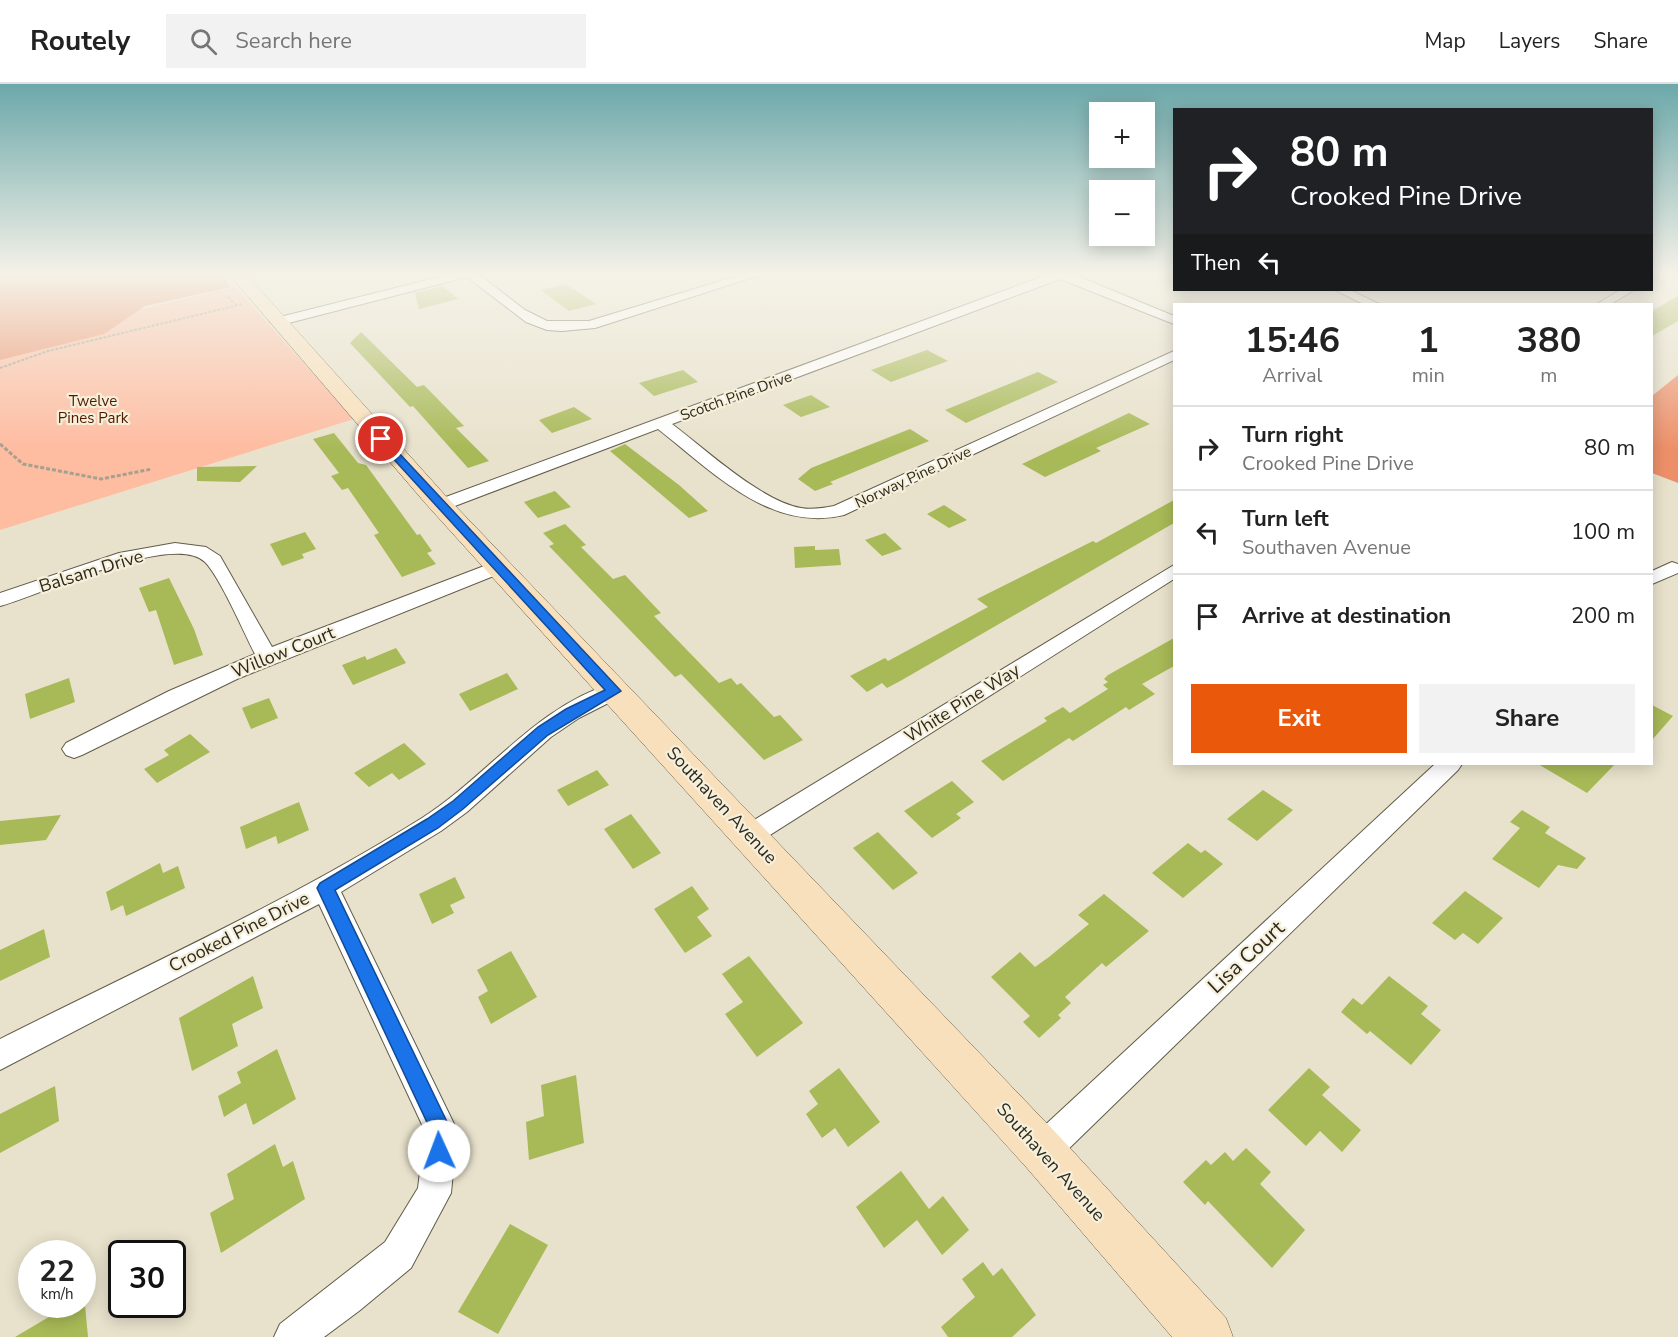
<!DOCTYPE html>
<html lang="en">
<head>
<meta charset="utf-8">
<style>
	:root { --surface:#fff; --page:#f2f2f2; --text:#222; --muted:#767676; --line:#e0e0e0; --accent:#ea580c }
	body { margin:0; font-family:"Nunito Sans",sans-serif; background:var(--page); color:var(--text); height:100vh; display:flex; flex-direction:column; font-size:22px; white-space:nowrap }
	* { box-sizing:border-box; margin:0 }
	p { font-size:20px; color:var(--muted) }
	.icon { flex:none; width:33px; height:33px; fill:none; stroke:currentColor; stroke-width:2; stroke-linecap:round; stroke-linejoin:round }
	.map { position:relative; flex:1; overflow:hidden }
	.details { position:absolute; left:1173px; top:219px; width:480px; height:462px; display:flex; flex-direction:column; background:var(--surface); border-radius:0px; box-shadow:0 3px 15px #0003 }
	.details>* { flex:none }
	.banner { position:absolute; left:1173px; top:24px; width:480px; height:183px; border-radius:0px; box-shadow:0 3px 15px #0003; background:#202124; color:#fff; overflow:hidden }
	.tools { position:absolute; left:1089px; top:18px; display:grid; gap:12px }
	.tools a { display:grid; place-items:center; width:66px; height:66px; border-radius:0px; background:var(--surface); box-shadow:0 3px 15px #0003; font-size:30px }
	.speed { position:absolute; left:18px; top:1156px; display:flex; gap:12px; font-size:30px; font-weight:700; text-align:center }
	.speed>* { display:grid; place-content:center; width:78px; height:78px; border-radius:50%; background:var(--surface); box-shadow:0 3px 15px #0003; line-height:1 }
	.speed small { font-size:15px; font-weight:400 }
	.speed .limit { border:3px solid #111; border-radius:9px; background:#fff; color:#111 }
	.pin { position:absolute; display:grid; place-items:center; width:51px; height:51px; color:#fff; margin:-26px; border:3px solid #fff; border-radius:50%; box-shadow:0 2px 6px #0007 }
	.me { position:absolute; width:66px; margin:-33px; rotate:358deg; stroke-linejoin:round; filter:drop-shadow(0 0 4px #0008) }
	.turn { display:flex; align-items:center; gap:21px; height:126px; padding:0 18px; font-size:27px }
	.turn .icon { width:78px; height:78px; stroke-width:2.5 }
	.turn b { display:block; font-size:42px; line-height:51px }
	.then { display:flex; align-items:center; height:57px; padding:0 18px; background:#0003; gap:12px; font-size:22px }
	.eta { display:flex; justify-content:space-evenly; align-items:center; height:102px; text-align:center }
	.eta b { font-size:36px; font-weight:700; line-height:42px }
	.cta { display:flex; gap:12px; margin-top:auto; padding:12px 18px }
	.cta a { flex:1; height:69px; border-radius:0px; background:var(--accent); color:#fff; font-size:24px; font-weight:700; line-height:69px; text-align:center }
	.cta a+a { background:var(--page); color:var(--text) }
	ul { padding:0; list-style:none }
	li { display:flex; align-items:center; gap:18px; height:84px; padding:0 18px; border-top:2px solid var(--line) }
	li div { flex:1 }
	li b { display:block; font-size:22px }
	li em { font-style:normal }
	header { display:flex; align-items:center; gap:36px; box-sizing:border-box; height:84px; padding:0 30px; background:var(--surface); border-bottom:2px solid var(--line) }
	header strong { font-size:28px }
	nav { display:flex; gap:33px; margin-inline-start:auto; font-size:21px }
	.search { width:420px; height:54px; background:var(--page); display:flex; align-items:center; gap:15px; box-sizing:border-box; padding:0 21px; border-radius:0px; color:var(--muted); font-size:22px }
	.map>svg:first-child { display:block }
</style>
</head>
<body>
<header>
<strong>Routely</strong>
<div class="search"><svg class="icon" aria-label="search" viewBox="0 0 24 24"><circle cx="10" cy="10" r="6"/><path d="M15 15l6 6"/></svg>Search here</div>
<nav><a>Map</a><a>Layers</a><a>Share</a></nav>
</header>
<div class="map">
<svg width="1678" height="1253" viewBox="0 0 1678 1253">
	<rect width="100%" height="100%" fill="#e8e2cc"/>
	<path fill="#febca1" d="M 235,203 L 354,335 L 0,446 L 0,259 Z"/>
	<path fill="#ed906a" d="M 0,189 L 219,189 L 231,203 L 145,222 L 104,250 L 0,276 Z
		M 1678,291 L 1678,399 L 1652,389 L 1652,312 Z"/>
	<path fill="#a8b957" d="M 566,200 L 596,220 L 569,227 L 541,206 Z
		M 443,202 L 458,215 L 419,225 L 415,209 Z
		M 1678,212 L 1678,237 L 1652,252 L 1652,227 Z
		M 361,248 L 417,303 L 424,301 L 464,342 L 456,344 L 489,377 L 468,384 L 413,322 L 410,323 L 350,259 Z
		M 927,266 L 948,277 L 891,298 L 871,286 Z
		M 683,286 L 698,298 L 654,312 L 639,299 Z
		M 1038,288 L 1058,298 L 966,339 L 945,326 Z
		M 811,311 L 830,323 L 801,333 L 783,321 Z
		M 574,323 L 592,335 L 552,349 L 539,336 Z
		M 1129,329 L 1150,340 L 1096,364 L 1101,367 L 1045,393 L 1022,380 Z
		M 910,345 L 929,357 L 830,398 L 833,400 L 815,407 L 798,395 L 811,384 Z
		M 334,349 L 358,379 L 366,381 L 417,451 L 420,450 L 432,467 L 427,469 L 436,480 L 402,493 L 374,451 L 379,449 L 348,404 L 342,406 L 331,392 L 339,389 L 313,355 Z
		M 625,360 L 679,401 L 708,427 L 689,434 L 610,367 Z
		M 257,382 L 240,398 L 197,397 L 197,383 Z
		M 555,407 L 571,423 L 538,434 L 524,418 Z
		M 1174,416 L 1174,439 L 902,596 L 887,604 L 882,599 L 867,608 L 850,592 L 885,574 L 888,577 L 988,523 L 977,515 L 1093,457 L 1096,459 Z
		M 944,421 L 967,436 L 949,444 L 927,430 Z
		M 565,440 L 586,461 L 581,463 L 613,495 L 625,491 L 661,529 L 654,532 L 719,599 L 731,594 L 737,601 L 741,599 L 774,633 L 780,631 L 803,656 L 764,676 L 681,590 L 675,593 L 549,462 L 554,460 L 543,449 Z
		M 305,448 L 316,465 L 302,470 L 304,474 L 282,482 L 270,460 Z
		M 885,449 L 902,465 L 882,472 L 865,456 Z
		M 815,462 L 815,466 L 839,465 L 841,481 L 795,484 L 794,463 Z
		M 169,494 L 194,545 L 203,571 L 174,581 L 156,526 L 149,528 L 139,504 Z
		M 1174,554 L 1174,582 L 1142,600 L 1155,610 L 1129,626 L 1126,623 L 1073,657 L 1069,654 L 1003,697 L 981,677 L 1047,637 L 1044,634 L 1063,623 L 1070,629 L 1108,605 L 1103,601 L 1108,598 L 1104,595 L 1108,591 Z
		M 396,564 L 406,579 L 353,601 L 342,581 L 365,572 L 367,576 Z
		M 507,589 L 518,605 L 470,627 L 459,610 Z
		M 69,594 L 75,618 L 30,635 L 25,610 Z
		M 269,614 L 278,634 L 251,645 L 242,624 Z
		M 1652,621 L 1673,632 L 1652,656 Z
		M 190,650 L 210,668 L 157,699 L 144,685 L 169,671 L 164,666 Z
		M 404,659 L 426,680 L 399,696 L 392,689 L 369,703 L 354,689 Z
		M 1538,680 L 1615,680 L 1587,709 Z
		M 597,686 L 609,701 L 568,722 L 557,706 Z
		M 952,697 L 974,718 L 956,730 L 961,734 L 932,754 L 904,727 Z
		M 1263,706 L 1293,726 L 1257,757 L 1227,735 Z
		M 299,718 L 309,746 L 278,760 L 276,752 L 246,765 L 240,743 Z
		M 1522,726 L 1550,743 L 1545,749 L 1586,774 L 1577,785 L 1558,781 L 1539,804 L 1492,775 L 1520,744 L 1510,738 Z
		M 631,730 L 661,769 L 633,785 L 604,745 Z
		M 61,731 L 46,756 L 0,761 L 0,737 Z
		M 878,748 L 918,789 L 893,806 L 853,764 Z
		M 1188,759 L 1201,769 L 1205,766 L 1223,780 L 1183,814 L 1152,789 Z
		M 160,779 L 163,789 L 178,782 L 185,804 L 126,832 L 123,821 L 111,827 L 106,808 Z
		M 455,793 L 465,814 L 450,821 L 454,829 L 432,840 L 419,810 Z
		M 692,802 L 709,825 L 697,833 L 712,852 L 685,869 L 654,825 Z
		M 1465,807 L 1503,834 L 1478,860 L 1463,849 L 1455,856 L 1432,839 Z
		M 1104,810 L 1149,847 L 1106,883 L 1102,879 L 1065,913 L 1071,919 L 1058,931 L 1061,934 L 1039,954 L 1023,938 L 1030,932 L 991,893 L 1020,868 L 1035,883 L 1049,873 L 1089,840 L 1078,831 Z
		M 44,845 L 50,873 L 0,897 L 0,866 Z
		M 511,867 L 537,913 L 491,940 L 478,913 L 488,907 L 477,886 Z
		M 749,872 L 803,939 L 757,973 L 725,930 L 743,918 L 722,890 Z
		M 253,892 L 263,924 L 232,940 L 238,962 L 192,987 L 179,934 Z
		M 1389,892 L 1428,922 L 1421,930 L 1441,946 L 1411,981 L 1370,947 L 1367,950 L 1341,928 L 1353,914 L 1362,921 Z
		M 277,965 L 296,1015 L 253,1041 L 246,1019 L 224,1033 L 218,1012 L 241,999 L 237,988 Z
		M 839,984 L 880,1038 L 848,1063 L 835,1044 L 822,1054 L 806,1030 L 818,1020 L 809,1007 Z
		M 1309,984 L 1330,1003 L 1322,1011 L 1361,1046 L 1342,1068 L 1320,1047 L 1306,1062 L 1268,1026 Z
		M 576,991 L 584,1059 L 529,1076 L 526,1038 L 544,1032 L 541,1001 Z
		M 55,1002 L 59,1037 L 0,1069 L 0,1030 Z
		M 275,1060 L 283,1083 L 293,1077 L 305,1115 L 221,1169 L 210,1129 L 234,1115 L 227,1090 Z
		M 1246,1064 L 1271,1088 L 1260,1100 L 1305,1146 L 1272,1184 L 1208,1117 L 1205,1121 L 1183,1098 L 1206,1076 L 1211,1081 L 1225,1068 L 1233,1077 Z
		M 901,1087 L 929,1125 L 943,1112 L 969,1146 L 942,1171 L 917,1136 L 884,1164 L 856,1123 Z
		M 510,1140 L 548,1161 L 498,1250 L 458,1228 Z
		M 983,1178 L 993,1192 L 1002,1184 L 1036,1231 L 1012,1253 L 948,1253 L 941,1243 L 975,1213 L 962,1195 Z
		M 69,1221 L 85,1221 L 88,1253 L 15,1253 Z"/>
	<g fill="none" stroke-linecap="round" stroke-linejoin="round">
		<defs>
			<path id="street" d="M 455,189 L 477,189 L 525,226 L 547,237 L 589,237 L 747,189 L 766,189 L 595,244 L 562,247 L 547,246 L 526,238 L 467,193 L 277,242 L 270,238 L 272,235 Z
				M 1052,189 L 1070,189 L 1174,232 L 1174,240 L 1060,195 L 672,340 C 705,365 761,417 801,424 C 812,426 823,424 834,422 L 1174,267 L 1174,276 L 844,431 C 770,449 712,387 658,345 L 447,425 L 441,426 L 432,421 L 435,417 Z
				M 1652,189 L 1660,189 L 1652,195 Z
				M 1335,206 L 1350,206 L 1379,220 L 1363,220 Z
				M 1620,206 L 1634,206 L 1611,220 L 1597,220 Z
				M 175,459 L 206,463 L 220,472 L 272,563 L 492,479 L 506,479 L 509,483 L 506,487 L 237,595 L 82,671 L 74,674 L 66,671 L 62,665 L 66,659 L 169,607 L 255,570 C 244,549 220,493 205,478 C 173,447 39,512 0,522 L 0,509 L 119,469 Z
				M 1672,478 L 1678,480 L 1678,489 L 1652,500 L 1652,487 Z
				M 1174,481 L 1174,495 L 759,758 L 750,761 L 741,758 L 737,751 L 741,744 Z
				M 614,599 L 622,602 L 625,607 L 622,612 L 579,634 L 551,653 L 467,728 L 441,747 L 341,808 L 457,1046 L 451,1109 L 411,1184 L 359,1227 L 324,1253 L 274,1253 L 280,1240 L 385,1158 L 418,1104 L 425,1047 L 319,820 L 0,986 L 0,955 C 141,884 288,818 422,734 C 488,692 536,622 614,599 Z
				M 1435,680 L 1462,680 L 1458,686 L 1054,1079 L 1042,1083 L 1030,1079 L 1026,1067 L 1030,1055 Z"/>
			<path id="secondary" d="M 228,189 L 245,189 L 444,410 L 1058,1051 L 1226,1234 L 1233,1253 L 1172,1253 L 1026,1083 L 426,420 Z"/>
		</defs>
		<use href="#street" stroke="#615b48" stroke-width="2"/>
		<use href="#secondary" stroke="#615b48" stroke-width="1"/>
		<path stroke="#a5a08f" stroke-width="2" stroke-dasharray="3 1.5" stroke-linecap="butt" d="M 228,213 L 236,221
			M 0,284 L 48,267 L 243,220"/>
		<path stroke="#a5a08f" stroke-width="3" stroke-dasharray="4 2" stroke-linecap="butt" d="M 0,360 L 23,380 L 101,395 L 152,385"/>
		<use href="#street" fill="#fff" fill-rule="evenodd"/>
		<use href="#secondary" fill="#f9e0bc" fill-rule="evenodd"/>
	</g>
	<linearGradient id="sky" x2="0" y2="1"><stop stop-color="#6ca8aa"/><stop offset="0.52" stop-color="#f5f2e8"/><stop offset="1" stop-color="#f5f2e8" stop-opacity="0"/></linearGradient>
	<rect width="1678" height="365" fill="url(#sky)"/>
	<path fill="#1a73e8" stroke="#114b97" stroke-width="1.5" d="M 377,353 L 384,353 L 621,607 L 548,651 L 463,725 L 438,744 L 335,806 L 451,1046 L 446,1074 L 439,1077 L 432,1074 L 429,1067 L 431,1047 L 317,804 L 320,799 L 427,735 L 453,717 L 538,643 L 566,625 L 605,606 L 377,357 Z"/>
	<g text-anchor="middle" stroke-width="4.5" stroke-linejoin="round" paint-order="stroke">
		<g font-size="15" fill="#2b2921" stroke="#f6efd9">
			<text transform="translate(736 312) rotate(-20)" y="5">Scotch Pine Drive</text>
			<text transform="translate(913 393) rotate(-25)" y="5">Norway Pine Drive</text>
		</g>
		<g font-size="15" fill="#521900" stroke="#f6efd9">
			<text x="93" y="322">Twelve<tspan x="93" dy="17">Pines Park</tspan></text>
		</g>
		<g font-size="18" fill="#2b2921" stroke="#f6efd9">
			<text transform="translate(91 487) rotate(-17)" y="6">Balsam Drive</text>
			<text transform="translate(283 568) rotate(-22)" y="6">Willow Court</text>
			<text transform="translate(962 619) rotate(-32)" y="6">White Pine Way</text>
			<text transform="translate(722 721) rotate(47)" y="6">Southaven Avenue</text>
			<text transform="translate(239 848) rotate(-27)" y="6">Crooked Pine Drive</text>
			<text transform="translate(1051 1078) rotate(48)" y="6">Southaven Avenue</text>
		</g>
		<g font-size="21" fill="#2b2921" stroke="#f6efd9">
			<text transform="translate(1246 873) rotate(-43)" y="7">Lisa Court</text>
		</g>
	</g>
</svg>
<div class="tools">
<a>+</a>
<a>−</a>
</div>
<div class="speed"><div>22<small>km/h</small></div><div class="limit">30</div></div>
<div class="pin" style="left:381px;top:355px;background:#d93025"><svg class="icon" aria-label="arrive" viewBox="0 0 24 24"><path d="M6 21V4h12l-3 4 3 4H6"/></svg></div>
<svg class="me" style="left:439px;top:1067px" viewBox="-20 -20 40 40"><circle r="19" fill="#fff"/><path d="M0-13L10 11 0 6-10 11z" fill="#1a73e8"/></svg>
<div class="banner">
<div class="turn"><svg class="icon" aria-label="right" viewBox="0 0 24 24"><path d="M7 20v-9h11M14 6l5 5-5 5"/></svg><div><b>80 m</b>Crooked Pine Drive</div></div>
<div class="then">Then<svg class="icon" aria-label="left" viewBox="0 0 24 24"><path d="M17 20v-9H6M10 6l-5 5 5 5"/></svg></div>
</div>
<section class="details">
<div class="eta">
<div><b>15:46</b><p>Arrival</p></div>
<div><b>1</b><p>min</p></div>
<div><b>380</b><p>m</p></div>
</div>
<ul>
<li><svg class="icon" aria-label="right" viewBox="0 0 24 24"><path d="M7 20v-9h11M14 6l5 5-5 5"/></svg><div><b>Turn right</b><p>Crooked Pine Drive</p></div><em>80 m</em></li>
<li><svg class="icon" aria-label="left" viewBox="0 0 24 24"><path d="M17 20v-9H6M10 6l-5 5 5 5"/></svg><div><b>Turn left</b><p>Southaven Avenue</p></div><em>100 m</em></li>
<li><svg class="icon" aria-label="arrive" viewBox="0 0 24 24"><path d="M6 21V4h12l-3 4 3 4H6"/></svg><div><b>Arrive at destination</b></div><em>200 m</em></li>
</ul>
<div class="cta"><a>Exit</a><a>Share</a></div>
</section>
</div>
</body>
</html>
